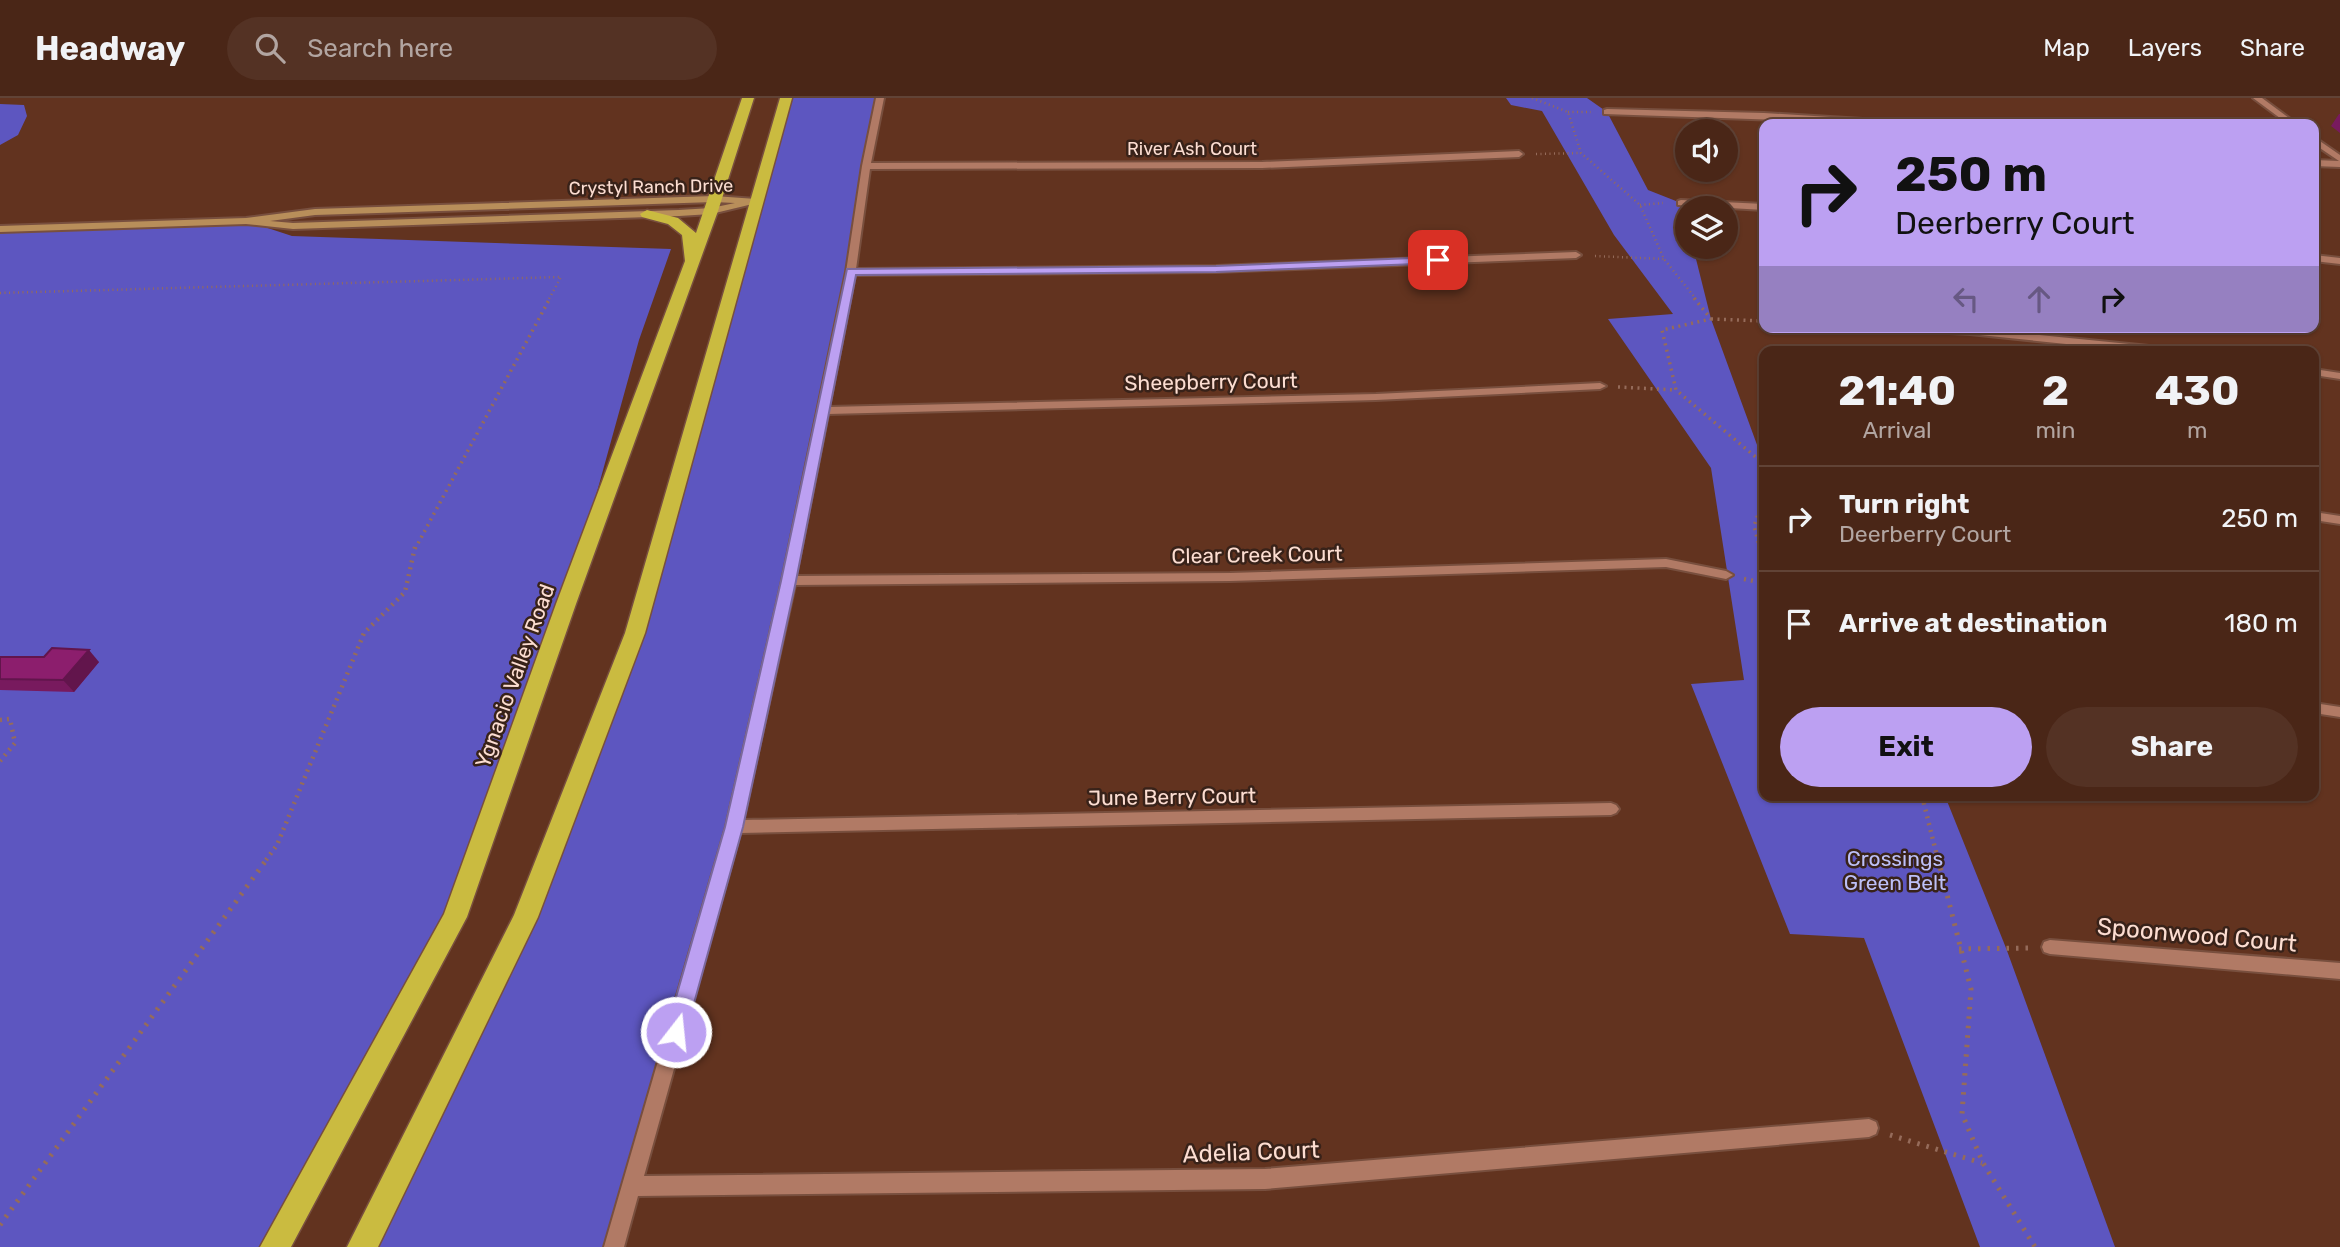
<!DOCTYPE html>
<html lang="en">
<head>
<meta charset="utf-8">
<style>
	:root { --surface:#4a2617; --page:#543224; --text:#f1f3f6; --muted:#b2a5a1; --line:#614336; --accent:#bca0f2 }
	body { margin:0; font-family:Rubik,sans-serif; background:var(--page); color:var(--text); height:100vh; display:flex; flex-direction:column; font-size:26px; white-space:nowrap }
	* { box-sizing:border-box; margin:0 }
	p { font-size:23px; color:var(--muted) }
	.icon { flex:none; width:38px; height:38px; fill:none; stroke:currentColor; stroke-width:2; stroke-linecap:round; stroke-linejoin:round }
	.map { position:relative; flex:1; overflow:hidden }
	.sheet { position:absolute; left:1759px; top:248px; width:560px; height:455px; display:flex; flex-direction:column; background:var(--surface); border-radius:14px; box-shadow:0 2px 5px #0004,0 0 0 2px var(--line) }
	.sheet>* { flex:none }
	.hud { position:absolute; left:1759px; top:21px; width:560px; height:214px; border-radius:14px; box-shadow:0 2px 5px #0004,0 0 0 2px var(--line); background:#bca0f2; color:#111; overflow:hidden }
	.tools { position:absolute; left:1675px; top:21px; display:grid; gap:14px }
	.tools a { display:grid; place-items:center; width:63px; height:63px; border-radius:50%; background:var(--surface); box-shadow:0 2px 5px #0004,0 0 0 2px var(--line); font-size:35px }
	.pin { position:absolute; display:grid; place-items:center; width:60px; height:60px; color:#fff; margin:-30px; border-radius:14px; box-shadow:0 4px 10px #0006 }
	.me { position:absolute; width:77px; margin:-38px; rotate:16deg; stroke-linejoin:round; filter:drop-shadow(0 0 5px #0008) }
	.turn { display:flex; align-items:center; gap:24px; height:147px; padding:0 21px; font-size:32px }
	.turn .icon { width:91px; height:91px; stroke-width:2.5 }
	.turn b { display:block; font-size:49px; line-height:60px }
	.lanes { display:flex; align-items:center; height:66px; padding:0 21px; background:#0003; justify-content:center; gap:35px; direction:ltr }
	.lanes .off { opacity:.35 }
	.eta { display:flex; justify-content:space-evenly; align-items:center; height:119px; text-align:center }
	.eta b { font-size:42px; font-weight:700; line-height:49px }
	.primary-button { display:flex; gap:14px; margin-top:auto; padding:14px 21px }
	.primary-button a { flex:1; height:80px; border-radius:42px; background:var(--accent); color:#111; font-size:28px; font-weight:700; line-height:80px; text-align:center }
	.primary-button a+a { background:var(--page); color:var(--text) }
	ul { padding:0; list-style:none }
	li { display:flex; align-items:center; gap:21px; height:105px; padding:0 21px; border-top:2px solid var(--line) }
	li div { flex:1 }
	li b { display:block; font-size:26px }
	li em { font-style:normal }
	header { display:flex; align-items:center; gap:42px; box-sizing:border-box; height:98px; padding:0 35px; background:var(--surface); border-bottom:2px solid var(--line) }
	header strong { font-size:33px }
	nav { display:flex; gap:38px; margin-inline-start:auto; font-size:24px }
	.search { width:490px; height:63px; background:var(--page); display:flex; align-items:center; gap:18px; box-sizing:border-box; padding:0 24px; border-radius:38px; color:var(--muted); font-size:26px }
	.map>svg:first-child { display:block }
</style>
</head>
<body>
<header>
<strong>Headway</strong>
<div class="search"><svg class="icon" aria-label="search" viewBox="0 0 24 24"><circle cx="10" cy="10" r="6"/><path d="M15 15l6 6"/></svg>Search here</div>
<nav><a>Map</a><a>Layers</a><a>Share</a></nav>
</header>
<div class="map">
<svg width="2340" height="1149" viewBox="0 0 2340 1149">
	<rect width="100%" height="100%" fill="#62331f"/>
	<path fill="#5d56c0" d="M 786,0 L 880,0 L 851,174 L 734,729 L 614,1149 L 362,1149 L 526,819 L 635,535 Z
		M 1506,0 L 1587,0 L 1607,14 L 1648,92 L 1681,105 L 1687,125 L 1687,149 L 1693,149 L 1711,221 L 1764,366 L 1764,698 L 1945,698 L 2006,850 L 2115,1149 L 1980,1149 L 1864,840 L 1790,836 L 1691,586 L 1744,582 L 1711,370 L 1608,221 L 1673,216 L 1614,137 L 1542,13 L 1511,7 Z
		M 0,6 L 24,7 L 27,18 L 18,37 L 0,47 Z
		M 246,123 L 292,138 L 671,151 L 639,242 L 566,506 L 455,819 L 275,1149 L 0,1149 L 0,131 Z"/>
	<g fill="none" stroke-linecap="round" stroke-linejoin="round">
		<defs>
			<path id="street" d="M 876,0 L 884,0 L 871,65 L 1262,64 L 1519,53 L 1523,56 L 1519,59 L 1262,70 L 870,71 L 856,171 L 1216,168 L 1576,154 L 1581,157 L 1576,160 L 1216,174 L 855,177 L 829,309 L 1376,296 L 1600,285 L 1606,288 L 1600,291 L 1376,302 L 828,316 L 796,478 L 1230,475 L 1666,461 L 1726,473 L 1733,477 L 1726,481 L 1666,469 L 1230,483 L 795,487 L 743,722 L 1611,705 L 1616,707 L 1619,711 L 1616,715 L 1611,717 L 740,735 L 644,1078 L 1265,1071 L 1869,1021 L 1876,1024 L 1878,1030 L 1876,1036 L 1869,1039 L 1265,1091 L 638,1098 L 624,1149 L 604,1149 L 726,729 L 782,483 L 846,174 L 862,68 Z
				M 2253,0 L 2262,0 L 2297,26 L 2288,26 Z
				M 1607,11 L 1764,15 L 1895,23 L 1899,26 L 1604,16 L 1604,12 Z
				M 2314,39 L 2340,57 L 2340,69 L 2314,68 L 2314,62 L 2339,63 L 2314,46 Z
				M 1681,102 L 1764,106 L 1764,112 L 1678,107 L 1678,103 Z
				M 2314,157 L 2340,160 L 2340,166 L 2314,163 Z
				M 1883,229 L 1970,230 L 2179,251 L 2184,254 L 2144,254 L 1970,236 L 1888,232 Z
				M 2314,271 L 2340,275 L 2340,281 L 2314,277 Z
				M 2314,414 L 2340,418 L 2340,426 L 2314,422 Z
				M 2314,605 L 2340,609 L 2340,619 L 2314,615 Z
				M 2050,842 L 2340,865 L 2340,881 L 2050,856 L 2044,854 L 2042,849 L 2044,844 Z"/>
			<path id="secondary" d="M 714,98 L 756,101 L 761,104 L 711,116 L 679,118 L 293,131 L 246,126 L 0,134 L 0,128 L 246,120 L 315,111 ZM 714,104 L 735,105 L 711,110 L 679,112 L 293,125 L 270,123 L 315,117 Z"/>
			<path id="highway" d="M 742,0 L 754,0 L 718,113 L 576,506 L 467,819 L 291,1149 L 260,1149 L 444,816 L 556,506 L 685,163 L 682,137 L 668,126 L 642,119 L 640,116 L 647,112 L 678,120 L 696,135 Z
				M 780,0 L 792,0 L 645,535 L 538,819 L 378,1149 L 347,1149 L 514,817 L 625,535 Z"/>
		</defs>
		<use href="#street" stroke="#784f3e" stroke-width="4"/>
		<use href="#secondary" stroke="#784f3e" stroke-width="4"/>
		<use href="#highway" stroke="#784f3e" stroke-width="3"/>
		<path stroke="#956b5a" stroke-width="2.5" stroke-dasharray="1 3.5" stroke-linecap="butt" d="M 1532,0 L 1568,14 L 1581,55 L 1640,107 L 1664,161 L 1696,201
			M 1568,14 L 1591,14
			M 1536,56 L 1581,55
			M 1640,107 L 1663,105
			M 1595,158 L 1664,161
			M 0,195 L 561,179 L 549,201"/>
		<path stroke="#956b5a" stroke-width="3.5" stroke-dasharray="2 4.5" stroke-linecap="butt" d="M 1694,200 L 1711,221 L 1662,232 L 1676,292 L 1764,366
			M 1711,221 L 1764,223
			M 1618,289 L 1676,292
			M 415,451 L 550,200
			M 1760,451 L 1754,428 L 1764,399"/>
		<path stroke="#956b5a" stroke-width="4.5" stroke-dasharray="2 5" stroke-linecap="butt" d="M 1760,449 L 1764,466
			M 1744,481 L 1764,485
			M 0,622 L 10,621 L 15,645 L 0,663
			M 1922,698 L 1938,762
			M 266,762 L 277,747 L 364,535 L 405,494 L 415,449"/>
		<path stroke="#956b5a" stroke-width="5" stroke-dasharray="2.5 7" stroke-linecap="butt" d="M 1938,761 L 1971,891 L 1962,1016 L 1983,1065 L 2035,1149
			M 1959,851 L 2028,850
			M 1890,1037 L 1982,1065
			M 0,1127 L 267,761"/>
		<use href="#street" fill="#b17a65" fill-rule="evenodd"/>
		<use href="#secondary" fill="#b88e5a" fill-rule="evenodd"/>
		<use href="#highway" fill="#cabb40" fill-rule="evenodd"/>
	</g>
	<path fill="#781a5e" d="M 2339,16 L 2340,16 L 2340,35 L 2331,28 Z
		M 0,559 L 99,564 L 74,594 L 0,592 Z"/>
	<path fill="#62154c" d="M 89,552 L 99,564 L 74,594 L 63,582 Z"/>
	<path fill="#8c1e6d" stroke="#62154c" stroke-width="2" d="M 52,550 L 89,552 L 63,582 L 0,581 L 0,559 L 44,559 Z"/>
	<path fill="#bca0f2" stroke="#7a689d" stroke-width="2" d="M 1438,159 L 1443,162 L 1442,165 L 1216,174 L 856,177 L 796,483 L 743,729 L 686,934 L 683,941 L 676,944 L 669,941 L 666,934 L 725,729 L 781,483 L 847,171 L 1216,168 Z"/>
	<g text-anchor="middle" stroke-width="5" stroke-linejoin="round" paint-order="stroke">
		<g font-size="18" fill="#fcddd1" stroke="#382219">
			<text x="1192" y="57">River Ash Court</text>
			<text transform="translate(651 89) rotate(-1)" y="6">Crystyl Ranch Drive</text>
		</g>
		<g font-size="21" fill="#fcddd1" stroke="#382219">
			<text transform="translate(1211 284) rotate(-1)" y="7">Sheepberry Court</text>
			<text transform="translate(1257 457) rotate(-1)" y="7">Clear Creek Court</text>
			<text transform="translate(515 578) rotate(-70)" y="7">Ygnacio Valley Road</text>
			<text transform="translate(1172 699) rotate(-1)" y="7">June Berry Court</text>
		</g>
		<g font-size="21" fill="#bdc0f8" stroke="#382219">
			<text x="1895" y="768">Crossings<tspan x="1895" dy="24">Green Belt</tspan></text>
		</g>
		<g font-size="24" fill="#fcddd1" stroke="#382219">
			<text transform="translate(2197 837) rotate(5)" y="8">Spoonwood Court</text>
			<text transform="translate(1251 1054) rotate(-2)" y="8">Adelia Court</text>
		</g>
	</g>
</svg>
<div class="tools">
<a><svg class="icon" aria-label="sound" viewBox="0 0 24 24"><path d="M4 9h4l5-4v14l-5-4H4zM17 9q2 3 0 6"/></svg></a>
<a><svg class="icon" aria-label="layers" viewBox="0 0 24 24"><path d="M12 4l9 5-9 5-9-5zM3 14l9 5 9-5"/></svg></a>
</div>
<div class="pin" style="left:1438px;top:162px;background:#d93025"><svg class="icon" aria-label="arrive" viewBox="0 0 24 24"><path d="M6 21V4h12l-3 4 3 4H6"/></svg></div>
<svg class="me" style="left:676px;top:934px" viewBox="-20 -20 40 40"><circle r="17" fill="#bca0f2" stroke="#fff" stroke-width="3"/><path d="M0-11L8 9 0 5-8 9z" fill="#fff"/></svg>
<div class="hud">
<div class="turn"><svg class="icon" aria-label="right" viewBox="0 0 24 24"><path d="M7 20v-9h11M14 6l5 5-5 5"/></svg><div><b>250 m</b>Deerberry Court</div></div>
<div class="lanes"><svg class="icon off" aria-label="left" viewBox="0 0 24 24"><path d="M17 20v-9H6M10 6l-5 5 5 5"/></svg><svg class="icon off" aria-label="ahead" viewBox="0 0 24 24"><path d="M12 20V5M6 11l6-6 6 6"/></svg><svg class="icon" aria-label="right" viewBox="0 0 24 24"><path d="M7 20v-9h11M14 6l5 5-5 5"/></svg></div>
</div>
<section class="sheet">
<div class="eta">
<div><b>21:40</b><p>Arrival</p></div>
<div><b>2</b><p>min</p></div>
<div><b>430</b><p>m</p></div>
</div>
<ul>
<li><svg class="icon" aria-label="right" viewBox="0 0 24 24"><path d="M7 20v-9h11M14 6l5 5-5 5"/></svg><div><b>Turn right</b><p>Deerberry Court</p></div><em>250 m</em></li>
<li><svg class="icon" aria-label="arrive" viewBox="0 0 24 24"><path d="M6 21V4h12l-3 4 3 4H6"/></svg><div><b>Arrive at destination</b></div><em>180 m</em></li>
</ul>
<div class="primary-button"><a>Exit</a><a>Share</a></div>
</section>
</div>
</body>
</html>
